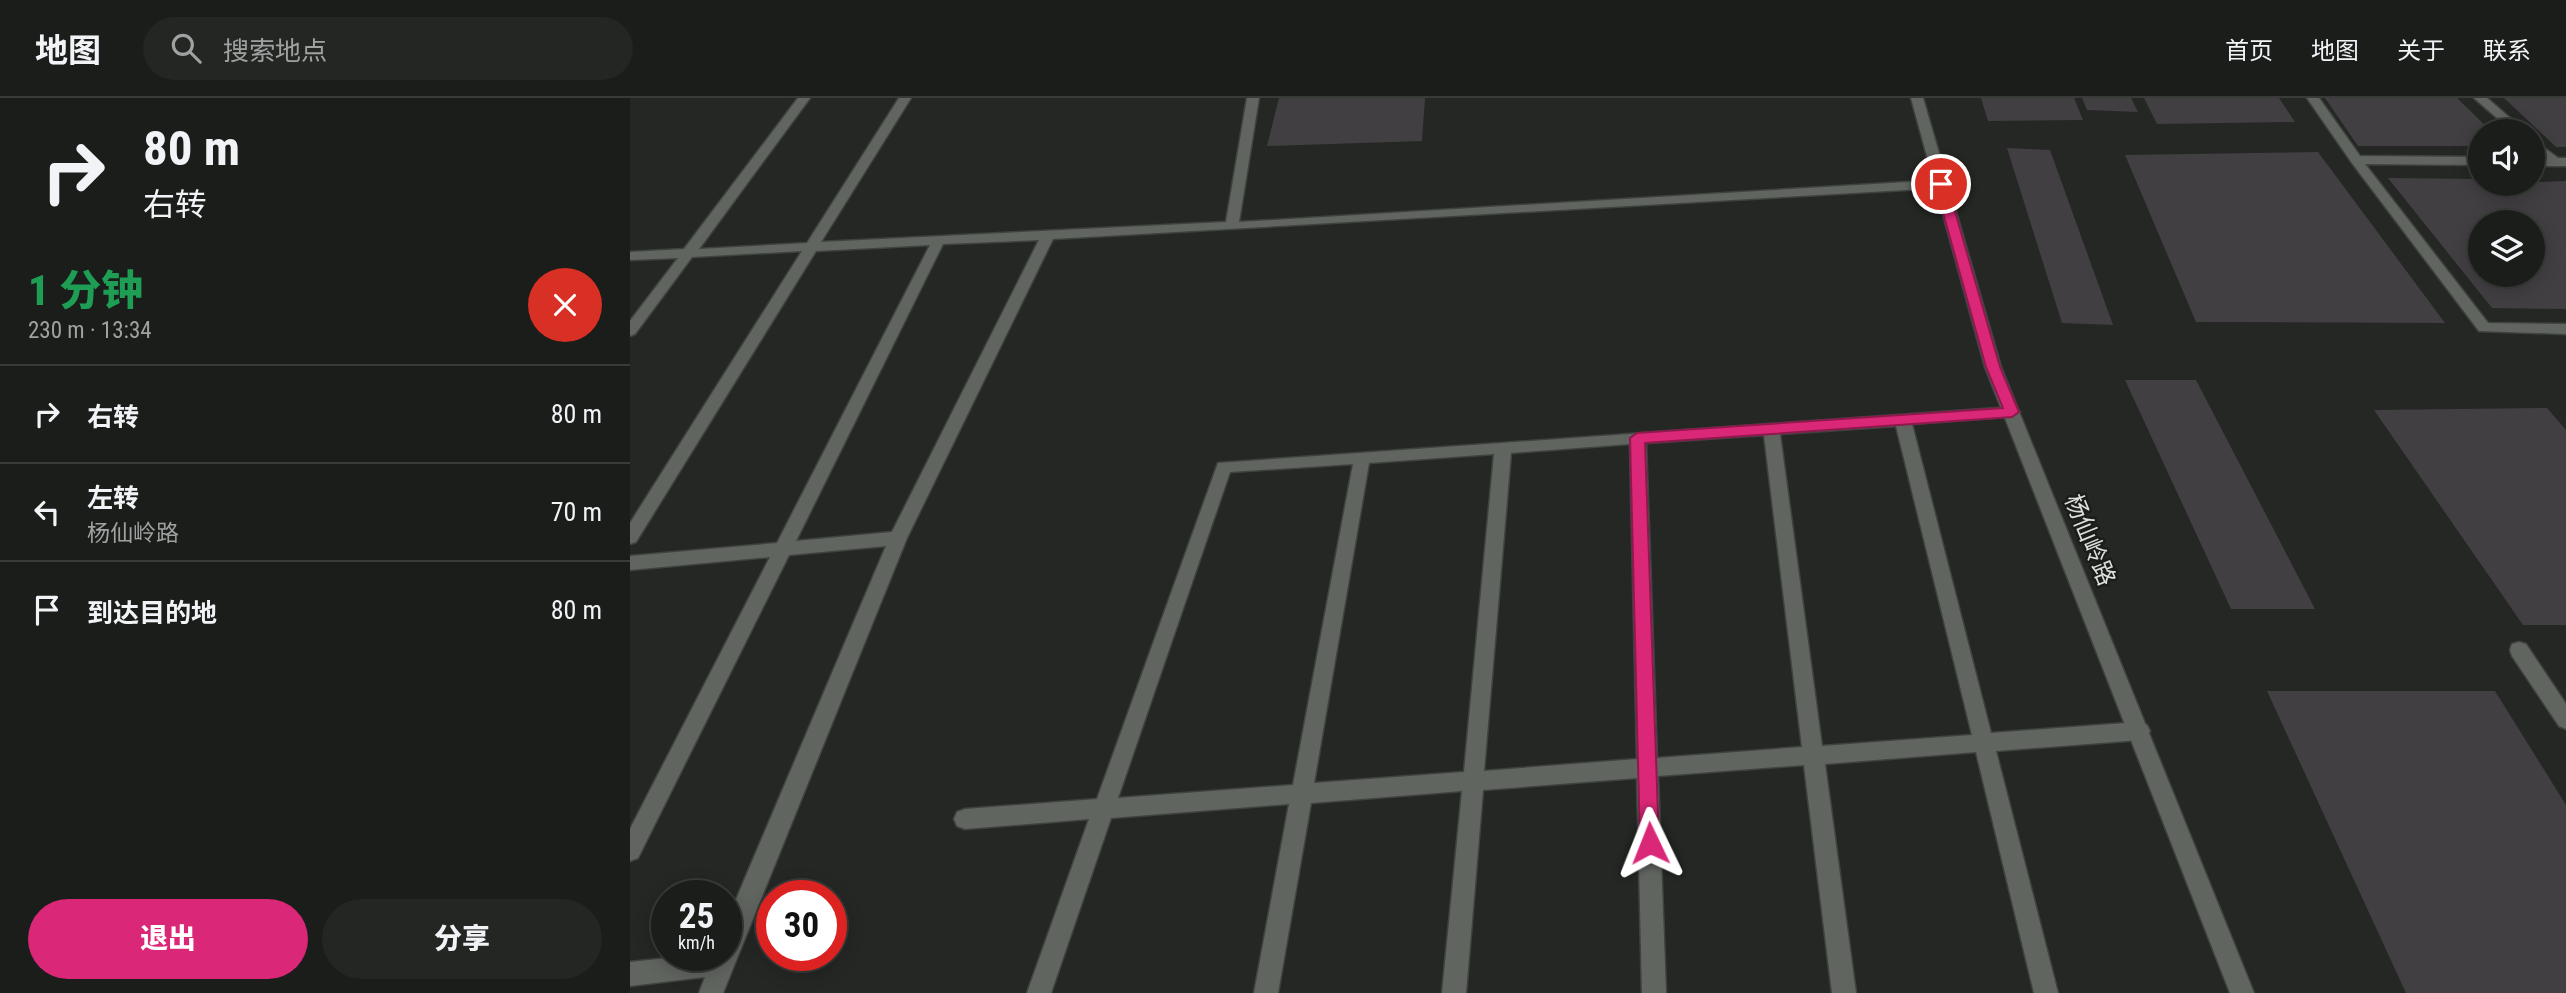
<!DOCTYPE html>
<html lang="zh">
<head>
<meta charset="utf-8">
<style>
	:root { --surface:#1b1d1a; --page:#242623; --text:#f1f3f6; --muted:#a0a2a2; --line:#393b39; --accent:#db2777 }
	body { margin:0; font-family:"Roboto Condensed","Noto Sans SC",sans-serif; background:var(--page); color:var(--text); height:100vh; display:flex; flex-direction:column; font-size:26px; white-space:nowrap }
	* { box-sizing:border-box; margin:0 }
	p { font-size:23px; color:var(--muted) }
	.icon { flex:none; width:38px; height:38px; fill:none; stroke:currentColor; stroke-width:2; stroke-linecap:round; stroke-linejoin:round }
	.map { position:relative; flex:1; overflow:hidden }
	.details { display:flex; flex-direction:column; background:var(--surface); width:630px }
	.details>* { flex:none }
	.hud { background:#1b1d1a; color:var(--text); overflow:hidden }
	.buttons { position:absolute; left:1838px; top:21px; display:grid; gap:14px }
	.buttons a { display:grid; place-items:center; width:77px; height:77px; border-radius:50%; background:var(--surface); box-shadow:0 4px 18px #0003,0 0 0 2px var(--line); font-size:35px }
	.speed { position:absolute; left:21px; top:782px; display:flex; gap:14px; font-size:35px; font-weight:700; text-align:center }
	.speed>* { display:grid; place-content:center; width:91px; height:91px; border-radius:50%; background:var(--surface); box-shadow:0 4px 18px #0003,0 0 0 2px var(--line); line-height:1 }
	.speed small { font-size:18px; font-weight:400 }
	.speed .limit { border:10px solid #d22; background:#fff; color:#111 }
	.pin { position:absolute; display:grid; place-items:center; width:60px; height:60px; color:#fff; margin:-30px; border:4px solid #fff; border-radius:50%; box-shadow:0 2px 7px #0007 }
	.me { position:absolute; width:77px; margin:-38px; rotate:358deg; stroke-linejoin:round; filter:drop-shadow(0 0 5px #0008) }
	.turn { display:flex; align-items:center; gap:24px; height:147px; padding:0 28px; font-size:32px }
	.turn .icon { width:91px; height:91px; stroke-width:2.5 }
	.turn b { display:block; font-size:49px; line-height:60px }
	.round { display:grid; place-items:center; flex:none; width:74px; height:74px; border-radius:37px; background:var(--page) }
	.summary { display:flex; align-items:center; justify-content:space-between; height:119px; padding:0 28px }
	h1 { font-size:42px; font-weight:800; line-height:52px; color:#1e9e55 }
	.button { display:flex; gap:14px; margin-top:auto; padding:14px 28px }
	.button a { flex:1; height:80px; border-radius:42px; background:var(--accent); color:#fff; font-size:28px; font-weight:800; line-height:80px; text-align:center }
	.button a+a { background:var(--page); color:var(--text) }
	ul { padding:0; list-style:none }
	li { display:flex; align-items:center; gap:21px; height:98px; padding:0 28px; border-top:2px solid var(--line) }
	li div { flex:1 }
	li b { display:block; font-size:26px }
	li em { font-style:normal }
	header { display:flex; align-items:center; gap:42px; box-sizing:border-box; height:98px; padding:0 35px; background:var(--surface); border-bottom:2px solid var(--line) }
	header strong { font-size:33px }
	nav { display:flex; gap:38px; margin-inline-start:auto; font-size:24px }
	.search { width:490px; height:63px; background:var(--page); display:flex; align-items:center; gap:18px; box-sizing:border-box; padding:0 24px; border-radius:38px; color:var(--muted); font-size:26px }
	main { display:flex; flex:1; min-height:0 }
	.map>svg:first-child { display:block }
</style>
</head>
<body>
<header>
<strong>地图</strong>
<div class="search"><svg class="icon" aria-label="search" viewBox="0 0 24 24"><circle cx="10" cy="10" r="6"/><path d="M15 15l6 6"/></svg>搜索地点</div>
<nav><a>首页</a><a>地图</a><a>关于</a><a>联系</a></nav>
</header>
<main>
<section class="details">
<div class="hud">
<div class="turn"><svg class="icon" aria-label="right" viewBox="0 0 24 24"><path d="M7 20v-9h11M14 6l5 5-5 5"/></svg><div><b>80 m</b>右转</div></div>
</div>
<div class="summary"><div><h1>1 分钟</h1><p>230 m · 13:34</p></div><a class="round" style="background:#d93025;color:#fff"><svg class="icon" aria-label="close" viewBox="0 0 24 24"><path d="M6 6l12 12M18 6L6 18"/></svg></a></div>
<ul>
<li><svg class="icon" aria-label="right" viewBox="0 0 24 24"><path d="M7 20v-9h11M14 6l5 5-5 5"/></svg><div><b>右转</b></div><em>80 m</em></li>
<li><svg class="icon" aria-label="left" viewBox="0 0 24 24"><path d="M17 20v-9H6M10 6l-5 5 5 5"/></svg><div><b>左转</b><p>杨仙岭路</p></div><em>70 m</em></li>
<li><svg class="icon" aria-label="arrive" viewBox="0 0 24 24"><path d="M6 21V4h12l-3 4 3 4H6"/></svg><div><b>到达目的地</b></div><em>80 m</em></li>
</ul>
<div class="button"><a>退出</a><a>分享</a></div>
</section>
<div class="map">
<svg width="1936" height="895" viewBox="0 0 1936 895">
	<rect width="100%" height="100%" fill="#242723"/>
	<path fill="#423f43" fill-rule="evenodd" d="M 649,0 L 795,0 L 792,43 L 637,48 Z
		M 1351,0 L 1444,0 L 1453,22 L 1358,23 Z
		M 1452,0 L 1501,0 L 1508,14 L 1457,12 Z
		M 1514,0 L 1649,0 L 1665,24 L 1527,26 Z
		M 1695,0 L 1827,0 L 1861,33 L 1850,33 L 1850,48 L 1728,48 Z
		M 1874,0 L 1936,0 L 1936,49 L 1926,49 Z
		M 1377,50 L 1420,52 L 1483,227 L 1432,225 Z
		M 1688,54 L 1815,225 L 1566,224 L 1495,57 Z
		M 1758,80 L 1850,81 L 1850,86 L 1936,83 L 1936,211 L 1862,210 ZM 1850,124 L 1902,124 L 1902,177 L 1850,177 Z
		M 1495,282 L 1566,282 L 1685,511 L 1601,511 Z
		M 1917,310 L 1936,332 L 1936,527 L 1893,527 L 1744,312 Z
		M 1637,593 L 1865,593 L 1936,707 L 1936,895 L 1776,895 Z"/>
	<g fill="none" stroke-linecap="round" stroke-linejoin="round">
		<defs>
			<path id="street" d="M 168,0 L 180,0 L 69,151 L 177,145 L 269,0 L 281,0 L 191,144 L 596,124 L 617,0 L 629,0 L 609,124 L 1311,82 L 1317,86 L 1311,90 L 423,141 L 277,440 L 93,895 L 69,895 L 75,879 L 0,888 L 0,864 L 57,858 L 96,858 L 96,825 L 256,448 L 159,457 L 8,760 L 0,763 L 0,731 L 140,459 L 0,472 L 0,458 L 147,445 L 300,147 L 186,153 L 6,444 L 0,446 L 0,425 L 172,153 L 62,159 L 5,236 L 0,238 L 0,223 L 48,160 L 0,162 L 0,154 L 54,151 ZM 409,142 L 262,434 L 166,443 L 313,146 Z
				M 1677,0 L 1689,0 L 1730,58 L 1850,59 L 1850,67 L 1735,66 L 1858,225 L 1936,226 L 1936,236 L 1849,233 L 1722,65 Z
				M 1844,0 L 1857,0 L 1895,33 L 1882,33 Z
				M 1902,41 L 1928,60 L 1936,60 L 1936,68 L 1902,68 L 1902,60 L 1913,60 L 1902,51 Z
				M 1382,309 L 1390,314 L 1388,318 L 1282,326 L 1361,635 L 1510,624 L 1517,627 L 1520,633 L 1517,639 L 1510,642 L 1366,653 L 1428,895 L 1404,895 L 1346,654 L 1195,666 L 1226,895 L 1202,895 L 1174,667 L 1028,678 L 1036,895 L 1012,895 L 1007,680 L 853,692 L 836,895 L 812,895 L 832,693 L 681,705 L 648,895 L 624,895 L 659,706 L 481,720 L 421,895 L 397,895 L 459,721 L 335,731 L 327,728 L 324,721 L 327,714 L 335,711 L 467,701 L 588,365 ZM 1266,328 L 1342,637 L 1192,648 L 1150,336 ZM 1134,337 L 1172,649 L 1027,660 L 1016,345 ZM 1000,346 L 1007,661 L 854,673 L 881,355 ZM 864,356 L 834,674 L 684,685 L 739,365 ZM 723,366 L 663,687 L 488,700 L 600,374 Z
				M 1889,544 L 1896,546 L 1936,606 L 1936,631 L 1929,628 L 1882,558 L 1880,552 L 1882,546 Z"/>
			<path id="secondary" d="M 1281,0 L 1293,0 L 1371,269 L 1624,895 L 1600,895 L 1355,269 Z"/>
		</defs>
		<use href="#street" stroke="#3f423f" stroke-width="3"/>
		<use href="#secondary" stroke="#3f423f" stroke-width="3"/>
		<use href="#street" fill="#616560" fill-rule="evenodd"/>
		<use href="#secondary" fill="#616560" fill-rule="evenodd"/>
	</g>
	<path fill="#db2777" stroke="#8e194d" stroke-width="2" d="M 1311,82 L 1317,86 L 1370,269 L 1389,314 L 1382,319 L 1015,345 L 1029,745 L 1026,751 L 1020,754 L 1013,751 L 1010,745 L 1000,340 L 1007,335 L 1373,310 L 1356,269 L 1305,86 Z"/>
	<g text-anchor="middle" stroke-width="5" stroke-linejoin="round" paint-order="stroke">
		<g font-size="24" fill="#dddfdd" stroke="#1a1e1a">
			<text transform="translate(1460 442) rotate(68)" y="8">杨仙岭路</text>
		</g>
	</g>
</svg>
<div class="buttons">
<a><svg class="icon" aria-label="sound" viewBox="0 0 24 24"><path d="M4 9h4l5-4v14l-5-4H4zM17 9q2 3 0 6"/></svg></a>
<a><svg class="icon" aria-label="layers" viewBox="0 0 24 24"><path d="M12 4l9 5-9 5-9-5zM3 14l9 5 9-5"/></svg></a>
</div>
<div class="speed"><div>25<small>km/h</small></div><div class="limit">30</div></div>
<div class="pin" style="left:1311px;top:86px;background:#d93025"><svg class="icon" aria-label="arrive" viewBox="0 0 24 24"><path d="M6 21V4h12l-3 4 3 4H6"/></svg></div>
<svg class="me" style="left:1020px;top:745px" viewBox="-20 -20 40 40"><path d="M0-17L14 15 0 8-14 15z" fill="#db2777" stroke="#fff" stroke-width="4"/></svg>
</div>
</main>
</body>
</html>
